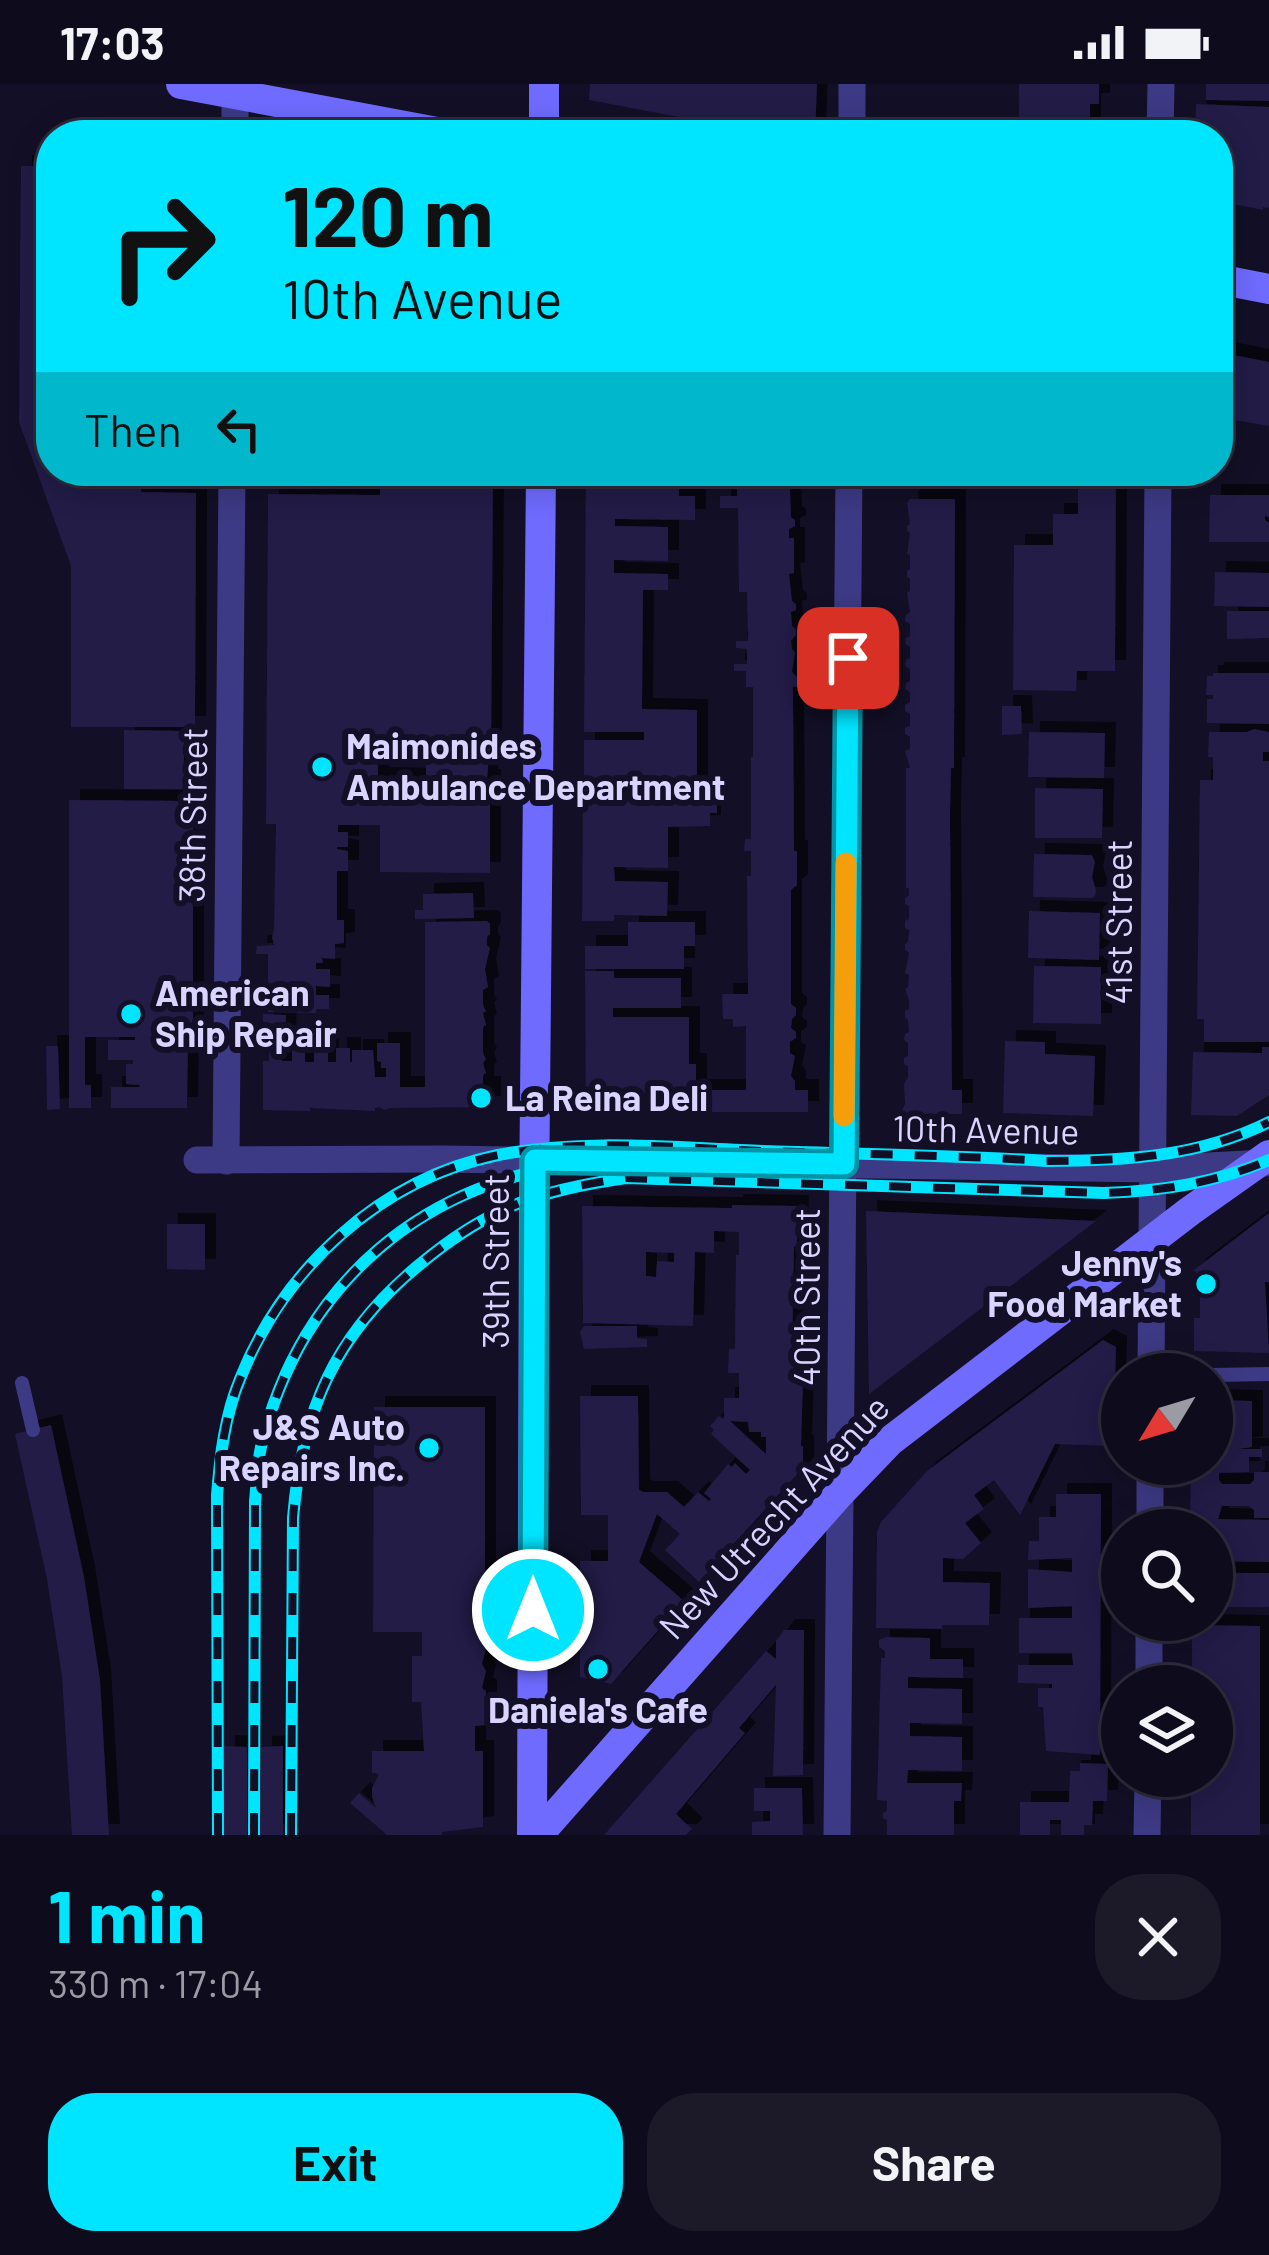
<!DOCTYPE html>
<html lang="en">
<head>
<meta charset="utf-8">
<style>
	:root { --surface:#0e0b1c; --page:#1c1929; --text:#f1f3f6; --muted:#9b9ba3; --line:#2e2b3b; --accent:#00e5ff }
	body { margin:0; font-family:Barlow,sans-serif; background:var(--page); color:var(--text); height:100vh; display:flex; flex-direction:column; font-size:45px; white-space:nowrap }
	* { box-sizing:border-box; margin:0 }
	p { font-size:39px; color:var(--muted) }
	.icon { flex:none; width:66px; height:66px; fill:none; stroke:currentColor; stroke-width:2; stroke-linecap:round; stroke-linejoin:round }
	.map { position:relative; height:1751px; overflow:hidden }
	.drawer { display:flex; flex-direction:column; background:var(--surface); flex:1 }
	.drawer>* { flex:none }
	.guide { position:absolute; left:36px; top:36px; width:1197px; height:366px; border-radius:48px; box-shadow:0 6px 30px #0003,0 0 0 3px var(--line); background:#00e5ff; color:#111; overflow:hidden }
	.needle { width:78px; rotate:232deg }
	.fabs { position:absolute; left:1101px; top:1269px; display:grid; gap:24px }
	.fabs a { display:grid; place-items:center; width:132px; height:132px; border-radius:50%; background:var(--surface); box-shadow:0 6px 30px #0003,0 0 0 3px var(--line); font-size:60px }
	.pin { position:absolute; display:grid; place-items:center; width:102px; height:102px; color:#fff; margin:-51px; border-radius:24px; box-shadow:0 6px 18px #0006 }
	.me { position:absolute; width:132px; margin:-66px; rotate:0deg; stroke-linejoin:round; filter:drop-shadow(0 0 9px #0008) }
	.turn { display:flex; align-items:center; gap:42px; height:252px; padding:0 48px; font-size:54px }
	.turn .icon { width:156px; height:156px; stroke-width:2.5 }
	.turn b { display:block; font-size:84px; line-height:102px }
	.then { display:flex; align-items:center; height:114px; padding:0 48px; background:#0003; gap:24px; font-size:45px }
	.round { display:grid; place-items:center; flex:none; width:126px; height:126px; border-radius:48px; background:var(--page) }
	.summary { display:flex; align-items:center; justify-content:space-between; height:204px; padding:0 48px }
	h1 { font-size:72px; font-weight:700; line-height:90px; color:var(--accent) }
	.button { display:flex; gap:24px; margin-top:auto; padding:24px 48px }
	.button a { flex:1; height:138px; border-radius:48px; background:var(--accent); color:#111; font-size:48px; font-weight:700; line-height:138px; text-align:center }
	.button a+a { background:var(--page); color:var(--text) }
	.status { display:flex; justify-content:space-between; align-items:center; height:84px; padding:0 60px; background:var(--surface); direction:ltr }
	.status svg { height:33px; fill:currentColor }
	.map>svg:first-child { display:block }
</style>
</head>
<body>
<div class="status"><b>17:03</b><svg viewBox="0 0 49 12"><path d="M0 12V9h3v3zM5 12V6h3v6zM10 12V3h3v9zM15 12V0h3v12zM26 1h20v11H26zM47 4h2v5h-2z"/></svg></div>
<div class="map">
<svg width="1269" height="1751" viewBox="0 0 1269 1751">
	<defs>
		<filter id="shadow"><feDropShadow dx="11" dy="-11" stdDeviation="0" flood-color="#0009"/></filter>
	</defs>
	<rect width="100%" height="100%" fill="#130f26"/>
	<path fill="#241b47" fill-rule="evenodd" filter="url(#shadow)" d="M 590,0 L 817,0 L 815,51 L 775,51 L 589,16 Z
		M 1019,0 L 1099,0 L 1099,20 L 1090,20 L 1090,51 L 1019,51 Z
		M 1206,0 L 1269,0 L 1269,17 L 1206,16 Z
		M 1196,20 L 1269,23 L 1269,124 L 1263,123 L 1263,126 L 1218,117 L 1218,51 L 1195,51 Z
		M 21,82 L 51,82 L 51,387 L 141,387 L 141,408 L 196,409 L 195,643 L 71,643 L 71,482 L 19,338 Z
		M 1223,269 L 1269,278 L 1269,342 L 1218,333 L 1218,296 Z
		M 380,387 L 493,389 L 491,672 L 489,672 L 487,696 L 490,696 L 490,789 L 380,788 L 380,741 L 338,741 L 338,748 L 348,748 L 348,763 L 337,763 L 337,765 L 348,767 L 348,787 L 337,787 L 337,836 L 344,836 L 344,859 L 335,860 L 335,875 L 322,874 L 323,879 L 316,879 L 316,885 L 330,885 L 330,903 L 316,902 L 316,911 L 329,911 L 329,925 L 316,925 L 316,929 L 268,928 L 268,870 L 256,870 L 257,862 L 274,861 L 272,853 L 274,845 L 276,740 L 266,740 L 268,410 L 380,411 ZM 378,671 L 426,671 L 426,695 L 378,694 Z
		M 586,387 L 679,387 L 679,412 L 695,412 L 695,436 L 615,435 L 615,442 L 668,443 L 668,477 L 614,476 L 614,489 L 668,490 L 668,506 L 643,506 L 642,625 L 697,626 L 697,719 L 717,719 L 717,729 L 710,729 L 710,742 L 668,743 L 668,784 L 614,783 L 615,797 L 668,798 L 667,832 L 614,831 L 614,837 L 582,837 L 583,698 L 662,698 L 662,694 L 584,694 L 584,656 L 644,656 L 644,648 L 584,648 Z
		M 729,387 L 790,387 L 793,395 L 790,403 L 791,433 L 795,436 L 795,442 L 789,445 L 789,454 L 794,454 L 794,489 L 789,490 L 792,517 L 796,520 L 796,526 L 791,528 L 792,542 L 796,545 L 796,551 L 791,557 L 792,565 L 795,568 L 792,588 L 797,593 L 797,603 L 793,603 L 794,767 L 797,767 L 797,801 L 791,806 L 791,920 L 796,924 L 796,931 L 792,935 L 791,944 L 796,948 L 796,954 L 790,958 L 790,969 L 795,972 L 791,992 L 795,997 L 795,1006 L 808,1006 L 808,1028 L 586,1028 L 585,887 L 614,887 L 614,894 L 681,894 L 681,924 L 613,924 L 613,933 L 689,933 L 689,980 L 696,980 L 696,1006 L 746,1006 L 746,942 L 733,943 L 733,935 L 723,935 L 722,910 L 748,910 L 747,792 L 751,792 L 751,767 L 744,767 L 745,755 L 751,755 L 751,673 L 753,673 L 753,603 L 746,603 L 746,587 L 734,587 L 734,580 L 747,580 L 747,565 L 736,564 L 736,557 L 748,557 L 747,508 L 739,508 L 738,424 L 720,424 L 720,412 L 737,412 L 737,403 L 729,403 Z
		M 907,387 L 973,387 L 973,400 L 907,400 Z
		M 1078,387 L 1116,387 L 1115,587 L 1077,587 L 1076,607 L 1013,606 L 1014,461 L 1053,461 L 1053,430 L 1078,430 Z
		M 1210,411 L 1269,411 L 1269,433 L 1265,432 L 1265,436 L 1269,439 L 1269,458 L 1209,458 Z
		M 910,415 L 955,415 L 954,684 L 951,684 L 950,731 L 952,1006 L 962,1006 L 962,1030 L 911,1030 L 908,1033 L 902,1026 L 905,1020 L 904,1000 L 908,993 L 908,982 L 904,980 L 904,974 L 908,972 L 908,959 L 904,956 L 905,950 L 909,948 L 908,936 L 905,934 L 905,927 L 909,925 L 909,917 L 905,905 L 908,903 L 909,891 L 905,889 L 909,869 L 905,866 L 905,860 L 908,858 L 909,846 L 905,844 L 905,837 L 909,835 L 909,822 L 905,820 L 905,814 L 909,811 L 909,804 L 906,804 L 906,684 L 910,684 L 905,667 L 910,665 L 910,653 L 905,650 L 905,644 L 910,642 L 910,630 L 905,627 L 905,621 L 910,618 L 910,608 L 905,605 L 906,599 L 910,597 L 910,585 L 905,582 L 906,576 L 910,574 L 910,563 L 905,560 L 906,554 L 910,552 L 910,540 L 905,537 L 906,531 L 910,528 L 907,508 L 910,507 L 910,495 L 907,493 L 907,487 L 910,485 L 910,471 L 907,470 L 910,449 L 907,447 L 907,442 L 910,440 L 907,419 Z
		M 1215,488 L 1269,489 L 1269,523 L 1214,522 Z
		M 1227,527 L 1269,527 L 1269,554 L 1227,555 Z
		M 1213,589 L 1269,589 L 1269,640 L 1207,639 L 1207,615 L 1213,615 L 1213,611 L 1206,611 L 1207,592 L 1213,592 Z
		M 1002,622 L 1021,622 L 1022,650 L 1002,651 Z
		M 1254,645 L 1269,648 L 1269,668 L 1263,668 L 1263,677 L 1269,677 L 1269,958 L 1204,958 L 1204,935 L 1197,935 L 1200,696 L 1213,696 L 1213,673 L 1208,673 L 1209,648 L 1247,648 Z
		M 124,646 L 184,647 L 184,705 L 124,705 Z
		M 1029,648 L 1105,649 L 1104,694 L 1028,693 Z
		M 1035,704 L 1103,705 L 1102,754 L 1035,754 Z
		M 69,716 L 193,717 L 193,954 L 188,954 L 187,1024 L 111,1024 L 111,1003 L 139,1003 L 140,1001 L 126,1000 L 126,980 L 133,980 L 133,976 L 108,976 L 108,956 L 135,956 L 135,953 L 85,953 L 85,1001 L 91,1001 L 91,1024 L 69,1024 Z
		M 1034,770 L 1092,771 L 1095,778 L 1092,793 L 1096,806 L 1095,812 L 1091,814 L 1033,813 Z
		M 473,809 L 474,834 L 415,835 L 415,826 L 423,826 L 423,810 Z
		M 1029,827 L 1100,829 L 1099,876 L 1028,874 Z
		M 487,837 L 490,840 L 490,850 L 487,853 L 487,861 L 490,864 L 485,885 L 488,903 L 483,906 L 483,921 L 486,927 L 483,929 L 486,941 L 483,943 L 483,969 L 486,975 L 483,979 L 486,989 L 483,991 L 483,1003 L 490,1003 L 490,1023 L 391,1024 L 384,1026 L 379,1023 L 375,1024 L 375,1027 L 310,1024 L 310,1027 L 263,1026 L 263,977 L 269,977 L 269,964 L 282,964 L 282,977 L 292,977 L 292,964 L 305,964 L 305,978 L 314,978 L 314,965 L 328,965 L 328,978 L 336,978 L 336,964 L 350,964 L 350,978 L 352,978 L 352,966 L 373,966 L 375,993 L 386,993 L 386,984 L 381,984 L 381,978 L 377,977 L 377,959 L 400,959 L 400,1003 L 425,1003 L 425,838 Z
		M 628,838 L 695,838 L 695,862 L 684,862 L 684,885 L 585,885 L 585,862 L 628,862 Z
		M 1034,882 L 1101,883 L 1101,940 L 1033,939 Z
		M 263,930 L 286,931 L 285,957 L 263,957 Z
		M 1005,957 L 1045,958 L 1045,970 L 1095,972 L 1093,1032 L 1003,1029 Z
		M 46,962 L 58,962 L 60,1025 L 47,1026 Z
		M 1262,963 L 1269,963 L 1269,1011 L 1237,1032 L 1191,1031 L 1193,968 L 1262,969 Z
		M 732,1121 L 798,1122 L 797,1161 L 794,1163 L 792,1272 L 797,1272 L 797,1295 L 803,1296 L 801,1362 L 803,1362 L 803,1384 L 699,1498 L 665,1466 L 680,1450 L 657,1430 L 639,1478 L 684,1517 L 611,1600 L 580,1593 L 580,1477 L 608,1477 L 608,1431 L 581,1431 L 580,1312 L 638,1312 L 639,1406 L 643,1408 L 667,1408 L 684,1423 L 698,1408 L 709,1417 L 711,1415 L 704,1409 L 728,1380 L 732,1383 L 735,1379 L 746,1390 L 750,1386 L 711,1350 L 714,1346 L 710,1342 L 719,1332 L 722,1335 L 724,1333 L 724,1314 L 739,1314 L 739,1289 L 728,1289 L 729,1265 L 735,1265 L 736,1171 L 739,1171 L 739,1148 L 714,1147 L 714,1169 L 695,1168 L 693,1242 L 583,1239 L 582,1122 L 732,1124 ZM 646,1168 L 674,1169 L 674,1178 L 657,1177 L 656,1193 L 646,1192 ZM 730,1337 L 748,1338 L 749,1348 L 761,1348 L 761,1353 L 766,1353 L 766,1370 Z
		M 866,1127 L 1096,1137 L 869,1310 Z
		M 1269,1129 L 1269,1198 L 1265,1198 L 1269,1269 L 1194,1267 L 1194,1234 L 1200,1234 L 1200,1194 L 1194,1186 Z
		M 167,1140 L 205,1140 L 205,1186 L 167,1185 Z
		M 584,1242 L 637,1242 L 637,1254 L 647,1255 L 647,1263 L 584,1265 L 580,1248 Z
		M 1103,1256 L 1116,1263 L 1113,1362 L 1055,1360 L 1020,1431 L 994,1396 L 974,1411 L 984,1425 L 965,1439 L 981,1459 L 963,1475 L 943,1474 L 943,1498 L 990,1499 L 989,1541 L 942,1541 L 942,1545 L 876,1544 L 877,1448 L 881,1438 L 927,1387 Z
		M 1212,1316 L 1252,1317 L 1252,1363 L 1238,1365 L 1262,1365 L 1262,1373 L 1249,1373 L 1249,1388 L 1219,1389 L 1219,1396 L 1222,1400 L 1250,1400 L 1254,1396 L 1254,1388 L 1269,1388 L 1269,1434 L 1254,1434 L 1254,1426 L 1249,1422 L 1222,1422 L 1218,1435 L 1269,1436 L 1269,1478 L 1212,1477 L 1212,1446 L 1187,1446 L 1187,1435 L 1190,1435 L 1191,1388 L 1196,1388 L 1196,1380 L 1212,1380 Z
		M 374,1323 L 485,1323 L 485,1548 L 481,1548 L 481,1557 L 487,1560 L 482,1580 L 486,1587 L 482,1604 L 486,1607 L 486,1641 L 475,1642 L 475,1667 L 483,1667 L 483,1743 L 442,1748 L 442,1751 L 387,1751 L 350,1719 L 359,1709 L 376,1724 L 372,1713 L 372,1704 L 379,1690 L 372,1689 L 372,1667 L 424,1667 L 421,1618 L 412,1618 L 412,1572 L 422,1572 L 422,1548 L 373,1548 Z
		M 51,1341 L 84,1493 L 100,1596 L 109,1751 L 72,1751 L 62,1592 L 47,1495 L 15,1350 Z
		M 1056,1410 L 1101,1410 L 1100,1671 L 1046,1667 L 1043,1623 L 1038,1623 L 1038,1604 L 1052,1604 L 1052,1600 L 1018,1599 L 1018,1581 L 1073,1581 L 1072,1569 L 1019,1569 L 1019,1534 L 1072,1534 L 1072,1522 L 1028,1524 L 1028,1485 L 1072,1488 L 1072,1474 L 1028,1476 L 1029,1457 L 1039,1457 L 1039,1433 L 1056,1433 Z
		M 1212,1482 L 1217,1482 L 1217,1489 L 1269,1489 L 1269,1523 L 1217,1523 L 1217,1528 L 1212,1528 Z
		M 1192,1541 L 1260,1542 L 1260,1751 L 1191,1751 L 1191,1692 L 1212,1692 L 1212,1602 L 1192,1602 Z
		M 784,1546 L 804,1546 L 803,1691 L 773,1692 L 776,1601 L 739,1644 L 745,1649 L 676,1730 L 692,1745 L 686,1751 L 604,1751 L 766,1567 L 776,1575 L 776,1557 Z
		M 886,1553 L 930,1554 L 930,1575 L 963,1575 L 963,1594 L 908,1593 L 908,1604 L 962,1605 L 962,1640 L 910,1639 L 910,1652 L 962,1653 L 962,1687 L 908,1686 L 907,1699 L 962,1699 L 961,1717 L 954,1717 L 954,1751 L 887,1751 L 887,1736 L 883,1734 L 883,1729 L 887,1727 L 887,1717 L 877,1716 L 881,1574 L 885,1574 L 885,1567 L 879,1563 L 879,1556 Z
		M 224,1662 L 247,1663 L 247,1751 L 223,1751 Z
		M 283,1662 L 283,1751 L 260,1751 L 261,1663 Z
		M 1080,1679 L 1108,1680 L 1107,1717 L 1093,1717 L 1092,1741 L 1084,1741 L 1084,1751 L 1061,1751 L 1061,1736 L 1050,1736 L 1050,1751 L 1020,1751 L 1020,1718 L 1069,1718 L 1070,1687 L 1080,1687 Z
		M 754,1704 L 802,1704 L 803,1751 L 752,1751 L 752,1738 L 770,1737 L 770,1727 L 754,1727 Z"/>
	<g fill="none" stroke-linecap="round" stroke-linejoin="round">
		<path stroke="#3d3a85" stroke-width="14" d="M 1212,1291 L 1269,1290
			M 22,1299 L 33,1346"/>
		<path stroke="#3d3a85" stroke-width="27" d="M 235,51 L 235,0
			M 852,51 L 852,0
			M 1160,51 L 1161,0
			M 197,1076 L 443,1075 L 1153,1085 L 1265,1079
			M 226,1077 L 232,387
			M 1151,1290 L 1158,387
			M 1150,1446 L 1150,1380
			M 1149,1602 L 1149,1536
			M 837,1751 L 849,387
			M 1147,1751 L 1148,1692"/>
		<path stroke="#6f6bff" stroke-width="30" d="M 181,0 L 453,51
			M 544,51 L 544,0
			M 1218,195 L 1269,205
			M 532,1751 L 534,1118 L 541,387
			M 538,1751 L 840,1409 L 890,1357 L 1190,1127 L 1269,1071"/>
		<defs>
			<path id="rail" d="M 218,1751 L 217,1411 C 220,1372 225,1331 240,1295 C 284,1184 380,1095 498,1071 C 585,1054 676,1064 763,1067 C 857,1070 952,1071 1046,1077 C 1123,1077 1199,1073 1269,1038
				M 254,1751 L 255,1417 C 257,1399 257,1380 261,1363 C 300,1199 426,1093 593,1078
				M 291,1751 L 293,1434 C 302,1327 334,1251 419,1181 C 487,1124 539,1106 626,1094 L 1104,1109 C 1163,1107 1215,1099 1269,1076"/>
		</defs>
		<use href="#rail" stroke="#00e5ff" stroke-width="12"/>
		<use href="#rail" stroke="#130f26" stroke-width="8" stroke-dasharray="22" stroke-linecap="butt"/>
	</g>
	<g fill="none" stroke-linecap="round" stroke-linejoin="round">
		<defs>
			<path id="route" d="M 533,1526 L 535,1076 L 844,1080 L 848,574"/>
		</defs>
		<use href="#route" stroke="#0095a6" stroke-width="30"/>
		<use href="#route" stroke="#00e5ff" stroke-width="21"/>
		<path stroke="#f59e0b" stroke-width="21" d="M 844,1032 L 846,779"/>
	</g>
	<g fill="#00e5ff" stroke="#130f26" stroke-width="4.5">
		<circle cx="322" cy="683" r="12"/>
		<circle cx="131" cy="930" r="12"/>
		<circle cx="481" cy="1014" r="12"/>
		<circle cx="1206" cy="1200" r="12"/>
		<circle cx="429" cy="1364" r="12"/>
		<circle cx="598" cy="1585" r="12"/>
	</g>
	<g text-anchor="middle" stroke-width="12" stroke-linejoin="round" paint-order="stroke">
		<g font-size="36" font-weight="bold" fill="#d9d4ff" stroke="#130f26" text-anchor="start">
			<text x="346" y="675">Maimonides<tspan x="346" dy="41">Ambulance Department</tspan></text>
			<text x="155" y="922">American<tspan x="155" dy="41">Ship Repair</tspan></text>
			<text x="505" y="1027">La Reina Deli</text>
			<text x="1182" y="1192" text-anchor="end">Jenny's<tspan x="1182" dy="41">Food Market</tspan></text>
			<text x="405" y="1356" text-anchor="end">J&amp;S Auto<tspan x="405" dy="41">Repairs Inc.</tspan></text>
			<text x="598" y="1639" text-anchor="middle">Daniela's Cafe</text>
		</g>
		<g font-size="36" fill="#d9d4ff" stroke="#130f26">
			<text transform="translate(193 731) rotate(-89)" y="13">38th Street</text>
			<text transform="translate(1119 838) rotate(-90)" y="13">41st Street</text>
			<text transform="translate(986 1046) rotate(1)" y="13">10th Avenue</text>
			<text transform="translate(496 1177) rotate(-90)" y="13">39th Street</text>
			<text transform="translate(807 1213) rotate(-90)" y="13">40th Street</text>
			<text transform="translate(774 1433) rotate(-47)" y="13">New Utrecht Avenue</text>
		</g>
	</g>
</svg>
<div class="fabs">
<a><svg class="needle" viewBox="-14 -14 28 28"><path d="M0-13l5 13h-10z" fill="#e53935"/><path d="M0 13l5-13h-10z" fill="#9b9ba3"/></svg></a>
<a><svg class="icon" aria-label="search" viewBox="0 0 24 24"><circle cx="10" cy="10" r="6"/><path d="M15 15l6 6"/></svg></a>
<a><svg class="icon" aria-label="layers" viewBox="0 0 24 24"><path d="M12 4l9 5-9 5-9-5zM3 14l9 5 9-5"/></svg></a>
</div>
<div class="pin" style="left:848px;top:574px;background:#d93025"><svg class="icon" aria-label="arrive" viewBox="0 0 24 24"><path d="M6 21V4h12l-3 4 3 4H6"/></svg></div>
<svg class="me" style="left:533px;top:1526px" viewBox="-20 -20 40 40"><circle r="17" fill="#00e5ff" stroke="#fff" stroke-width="3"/><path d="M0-11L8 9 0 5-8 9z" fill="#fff"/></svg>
<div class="guide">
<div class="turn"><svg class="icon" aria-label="right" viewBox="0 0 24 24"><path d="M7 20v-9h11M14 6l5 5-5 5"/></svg><div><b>120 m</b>10th Avenue</div></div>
<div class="then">Then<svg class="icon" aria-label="left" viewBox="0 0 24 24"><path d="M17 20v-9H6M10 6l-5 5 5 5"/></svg></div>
</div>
</div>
<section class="drawer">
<div class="summary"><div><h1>1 min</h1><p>330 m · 17:04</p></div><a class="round"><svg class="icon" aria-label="close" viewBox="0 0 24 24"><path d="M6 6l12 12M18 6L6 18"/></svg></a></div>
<div class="button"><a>Exit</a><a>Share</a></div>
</section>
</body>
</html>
